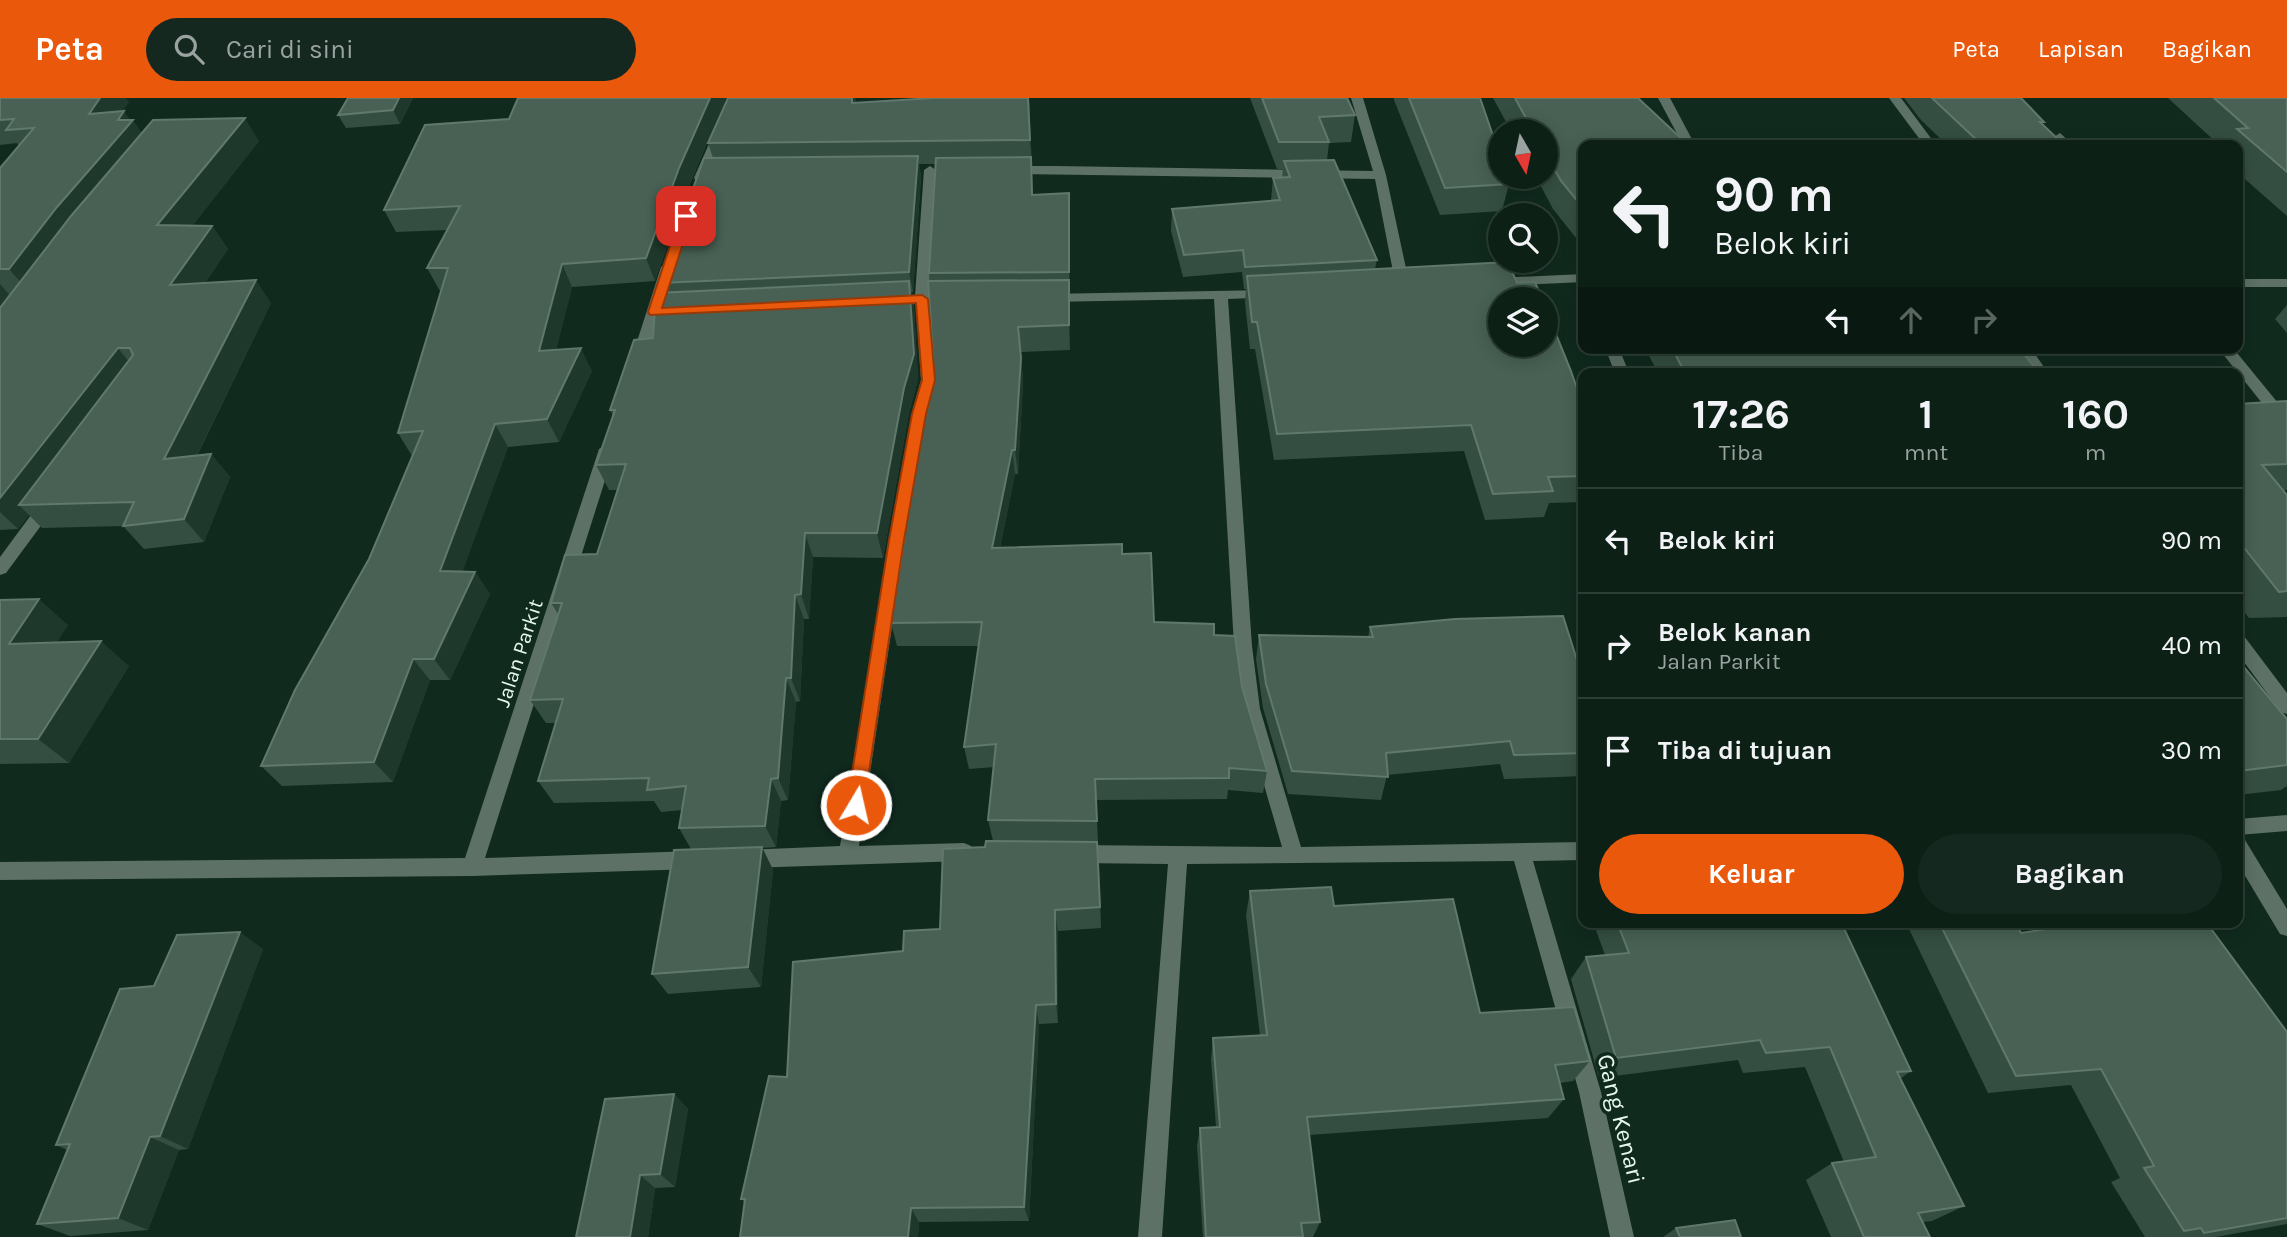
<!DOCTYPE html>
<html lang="id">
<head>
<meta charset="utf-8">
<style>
	:root { --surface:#0c2016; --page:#15281f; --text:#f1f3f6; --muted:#9aa3a1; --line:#2c3e35; --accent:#ea580c }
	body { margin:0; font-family:Karla,sans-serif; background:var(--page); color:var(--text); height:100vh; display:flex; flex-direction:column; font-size:26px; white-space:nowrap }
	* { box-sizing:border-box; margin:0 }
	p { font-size:23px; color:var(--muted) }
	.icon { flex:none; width:38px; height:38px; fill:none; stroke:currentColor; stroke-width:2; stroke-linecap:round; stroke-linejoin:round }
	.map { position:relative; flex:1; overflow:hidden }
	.sheet { position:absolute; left:1578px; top:270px; width:665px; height:560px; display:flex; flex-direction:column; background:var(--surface); border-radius:14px; box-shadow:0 4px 18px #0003,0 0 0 2px var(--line) }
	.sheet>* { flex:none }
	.hud { position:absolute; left:1578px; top:42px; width:665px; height:214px; border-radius:14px; box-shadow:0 4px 18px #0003,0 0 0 2px var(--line); background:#0c2016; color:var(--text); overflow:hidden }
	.needle { width:46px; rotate:171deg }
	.fabs { position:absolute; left:1488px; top:21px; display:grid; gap:14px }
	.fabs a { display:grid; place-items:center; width:70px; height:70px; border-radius:50%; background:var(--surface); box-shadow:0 4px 18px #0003,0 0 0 2px var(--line); font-size:35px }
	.pin { position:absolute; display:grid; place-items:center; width:60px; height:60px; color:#fff; margin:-30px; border-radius:14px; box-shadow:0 4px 10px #0006 }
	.me { position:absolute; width:77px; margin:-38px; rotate:9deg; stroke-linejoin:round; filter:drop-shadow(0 0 5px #0008) }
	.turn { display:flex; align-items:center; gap:24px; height:147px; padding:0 21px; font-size:32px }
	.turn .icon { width:91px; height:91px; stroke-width:2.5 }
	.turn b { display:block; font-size:49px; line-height:60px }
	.lanes { display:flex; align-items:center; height:66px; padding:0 21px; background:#0003; justify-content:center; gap:35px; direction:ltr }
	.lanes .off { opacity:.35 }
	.eta { display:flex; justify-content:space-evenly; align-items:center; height:119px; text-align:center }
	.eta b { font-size:42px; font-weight:700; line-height:49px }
	.button { display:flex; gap:14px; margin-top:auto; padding:14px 21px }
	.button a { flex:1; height:80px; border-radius:42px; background:var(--accent); color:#fff; font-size:28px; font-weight:700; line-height:80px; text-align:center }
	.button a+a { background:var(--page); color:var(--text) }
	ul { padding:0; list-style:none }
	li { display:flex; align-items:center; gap:21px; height:105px; padding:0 21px; border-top:2px solid var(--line) }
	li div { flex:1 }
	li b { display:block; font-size:26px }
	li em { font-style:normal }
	header { display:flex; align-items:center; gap:42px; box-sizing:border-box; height:98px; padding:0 35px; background:var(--accent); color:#fff }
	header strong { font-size:33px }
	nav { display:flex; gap:38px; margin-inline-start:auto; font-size:24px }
	.search { width:490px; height:63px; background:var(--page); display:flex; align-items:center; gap:18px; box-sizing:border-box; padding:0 24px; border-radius:38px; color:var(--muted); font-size:26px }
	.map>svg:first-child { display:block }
</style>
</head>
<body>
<header>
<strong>Peta</strong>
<div class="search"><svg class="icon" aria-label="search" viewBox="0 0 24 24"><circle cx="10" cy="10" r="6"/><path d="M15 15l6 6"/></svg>Cari di sini</div>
<nav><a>Peta</a><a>Lapisan</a><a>Bagikan</a></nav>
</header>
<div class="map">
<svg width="2287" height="1139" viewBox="0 0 2287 1139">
	<rect width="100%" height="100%" fill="#102a1e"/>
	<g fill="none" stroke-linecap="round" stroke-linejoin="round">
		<path fill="#5d7166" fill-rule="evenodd" d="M 729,0 L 741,0 L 706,80 L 696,83 L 694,80 Z
			M 1351,0 L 1363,0 L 1386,77 L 1410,189 L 1408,192 L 1403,193 L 1396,189 L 1375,81 L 1010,76 L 1004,72 L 1010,68 L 1056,68 L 1373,73 Z
			M 1658,0 L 1670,0 L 1695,47 L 1683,47 Z
			M 1889,0 L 1901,0 L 1936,47 L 1924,47 Z
			M 2060,35 L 2073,47 L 2061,47 L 2054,39 Z
			M 930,68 L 936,72 L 929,197 L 951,197 L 958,201 L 951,205 L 929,206 L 935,282 L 926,316 L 905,442 L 859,748 L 964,745 L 971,748 L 974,754 L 971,760 L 964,763 L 744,770 L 737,767 L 734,761 L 737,755 L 744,752 L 840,748 L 889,442 L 912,316 L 921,282 L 916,206 L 888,207 L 881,203 L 888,199 L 915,198 L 924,72 Z
			M 668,165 L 675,169 L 645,262 L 638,267 L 633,265 L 631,262 L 661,169 Z
			M 1584,176 L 1584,184 L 1494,188 L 1487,184 L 1494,180 Z
			M 2238,181 L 2287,181 L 2287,189 L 2238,189 Z
			M 1270,192 L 1277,196 L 1275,199 L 1228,201 L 1252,548 L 1260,611 L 1301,749 L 1584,744 L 1584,762 L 1533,763 L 1601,994 L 1634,1139 L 1610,1139 L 1579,994 L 1514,763 L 1187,766 L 1162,1139 L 1138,1139 L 1168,766 L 1076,765 L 1069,762 L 1066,756 L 1069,750 L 1076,747 L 1282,749 L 1242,611 L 1234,548 L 1214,201 L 1046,204 L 1039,200 L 1046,196 Z
			M 1605,250 L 1619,250 L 1629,275 L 1615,275 Z
			M 2016,250 L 2031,250 L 2048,275 L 2033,275 Z
			M 2218,250 L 2233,250 L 2287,316 L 2287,331 L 2282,330 Z
			M 607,346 L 615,351 L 485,760 L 695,753 L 702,756 L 705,762 L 702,768 L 695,771 L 472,778 L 0,782 L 0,764 L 465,760 L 599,351 Z
			M 48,400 L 56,406 L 54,410 L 6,475 L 0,477 L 0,459 L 42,402 Z
			M 2238,536 L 2244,538 L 2287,595 L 2287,616 L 2281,614 L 2238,556 Z
			M 2287,717 L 2287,733 L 2238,737 L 2238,721 Z
			M 2238,740 L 2245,742 L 2287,811 L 2287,838 L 2280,836 L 2238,766 Z"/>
	</g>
	<path fill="#344f41" d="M 0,0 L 129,4 L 122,13 L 142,35 L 259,43 L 192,128 L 212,128 L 228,151 L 205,185 L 271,205 L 197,358 L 211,356 L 230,379 L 204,444 L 144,451 L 123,428 L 42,430 L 29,417 L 18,431 L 0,432 L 0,70 L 19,48 L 17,45 L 0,47 Z
		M 348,0 L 413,0 L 400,26 L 346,30 L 338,17 Z
		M 518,0 L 726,0 L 687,93 L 655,183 L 572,189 L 556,252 L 592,273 L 559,344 L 508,349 L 462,473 L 475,474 L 490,496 L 450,582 L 430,582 L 393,684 L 282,688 L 261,668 L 369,461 L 412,358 L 398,335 L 441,193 L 440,193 L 427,170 L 447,132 L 396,134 L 384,112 L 509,21 Z
		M 728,0 L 856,0 L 856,5 L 934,0 L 1029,0 L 1033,97 L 1069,95 L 1070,252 L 1021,254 L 1023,284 L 1018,376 L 1015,376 L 1000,450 L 1122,456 L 1154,524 L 1214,537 L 1242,589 L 1267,673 L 1263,695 L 1228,692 L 1227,701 L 1096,702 L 1098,744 L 993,743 L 988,722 L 994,669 L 969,671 L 964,649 L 979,548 L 897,548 L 891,525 L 903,451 L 899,436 L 933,258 L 929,175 L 935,66 L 919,66 L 921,79 L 913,194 L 911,195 L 914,209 L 918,282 L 909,315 L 883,460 L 813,459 L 809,521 L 804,521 L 800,603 L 796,604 L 788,702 L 781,703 L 776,749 L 762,750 L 773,772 L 761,889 L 668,896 L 652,876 L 691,751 L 679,730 L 682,712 L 661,714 L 654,703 L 554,705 L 538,683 L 556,625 L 546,625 L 530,602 L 558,516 L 551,505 L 597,456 L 617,392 L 609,392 L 596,367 L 613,318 L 610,312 L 653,240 L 663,194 L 659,185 L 713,60 L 708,45 Z
		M 1250,0 L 1347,0 L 1355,17 L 1351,44 L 1329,45 L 1327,62 L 1377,162 L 1375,171 L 1517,185 L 1584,311 L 1584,404 L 1549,405 L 1544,419 L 1485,422 L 1464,353 L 1274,362 L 1255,251 L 1250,251 L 1245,205 L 1246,191 L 1244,191 L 1242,174 L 1183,179 L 1171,133 L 1172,111 L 1271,103 L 1273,80 L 1282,79 L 1283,71 L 1277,71 Z
		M 1394,0 L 1480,0 L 1509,86 L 1502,113 L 1440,117 L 1394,2 Z
		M 1493,0 L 1638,0 L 1684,43 L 1682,47 L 1584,47 L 1584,150 L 1553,111 L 1536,79 L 1545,79 L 1545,33 L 1511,33 Z
		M 1904,0 L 2021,0 L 2044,24 L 2042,26 L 2064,47 L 1947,47 L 1921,22 Z
		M 2168,0 L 2287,0 L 2287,118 L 2238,75 L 2238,47 L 2219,47 Z
		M 2287,207 L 2287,235 L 2275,221 Z
		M 1645,250 L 2019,250 L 2039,275 L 1658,275 Z
		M 2287,303 L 2287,392 L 2283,392 L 2287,397 L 2287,519 L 2249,520 L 2238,506 L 2238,306 Z
		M 0,502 L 68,527 L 56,545 L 129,568 L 69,665 L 0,666 Z
		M 1370,529 L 1577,562 L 1584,562 L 1584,678 L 1504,681 L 1500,666 L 1387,677 L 1381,702 L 1288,696 L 1263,610 L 1256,561 L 1259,537 L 1368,539 Z
		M 2238,562 L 2287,621 L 2287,688 L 2281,692 L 2238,697 Z
		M 1099,767 L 1101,830 L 1058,833 L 1058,925 L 1039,926 L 1029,1123 L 919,1124 L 918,1139 L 740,1139 L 745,1104 L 741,1101 L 787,979 L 903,853 L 940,831 Z
		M 1250,793 L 1334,808 L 1480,915 L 1590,963 L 1573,983 L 1560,985 L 1564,1001 L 1548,1020 L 1309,1037 L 1320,1124 L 1313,1139 L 1203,1139 L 1197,1048 L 1200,1030 L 1216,1029 L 1211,961 L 1213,940 L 1260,938 L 1246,817 Z
		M 1593,824 L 1841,824 L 1911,973 L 1900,981 L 1964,1108 L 1932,1123 L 1923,1124 L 1930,1139 L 1831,1139 L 1806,1082 L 1832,1065 L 1844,1064 L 1805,969 L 1743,975 L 1738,962 L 1599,980 L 1571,881 L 1586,859 L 1605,857 Z
		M 1913,824 L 2015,824 L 2021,835 L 2287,934 L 2287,1126 L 2216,1139 L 2145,1139 L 2111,1084 L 2120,1080 L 2071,987 L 1988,995 L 1908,829 Z
		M 263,851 L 188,1051 L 179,1052 L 148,1132 L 70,1138 L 37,1126 L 67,1052 L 56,1047 L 154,888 Z
		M 674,996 L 688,1011 L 675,1089 L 655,1090 L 648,1139 L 576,1139 Z
		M 1676,1130 L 1741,1139 L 1663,1139 Z"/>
	<path fill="#1e382b" d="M 99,0 L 126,0 L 129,4 L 105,39 L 89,16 Z
		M 399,0 L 413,0 L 400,26 L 393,12 Z
		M 710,0 L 726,0 L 687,93 L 655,183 L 646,160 L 679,70 Z
		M 852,0 L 856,0 L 856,28 L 852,5 Z
		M 1028,0 L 1029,0 L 1032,65 L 1030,42 Z
		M 124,13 L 131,24 L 133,22 L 149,45 L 29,194 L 9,171 Z
		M 245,20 L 259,43 L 174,151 L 157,127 Z
		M 918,58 L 921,79 L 913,194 L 909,174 Z
		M 1069,95 L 1070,114 L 1070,193 L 1069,174 Z
		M 212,128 L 228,151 L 187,211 L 170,187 Z
		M 562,166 L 572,189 L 550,276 L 539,253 Z
		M 256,182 L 271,205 L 184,384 L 164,361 Z
		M 1069,182 L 1070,207 L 1070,252 L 1069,227 Z
		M 909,183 L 914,209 L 918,282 L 909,315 L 883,460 L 877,435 Z
		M 0,186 L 19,208 L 0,233 Z
		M 1018,229 L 1023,284 L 1018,376 L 1015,352 Z
		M 118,250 L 137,274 L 19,407 L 29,417 L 18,431 L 0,414 L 0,400 Z
		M 581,250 L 592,273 L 559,344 L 547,321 Z
		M 495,326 L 508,349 L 455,495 L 440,473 Z
		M 1012,352 L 1015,376 L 995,474 L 992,450 Z
		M 211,356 L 230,379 L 204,444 L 184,421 Z
		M 805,435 L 813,459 L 809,521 L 801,496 Z
		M 475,474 L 490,496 L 450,582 L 434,561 Z
		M 795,497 L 804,521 L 800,603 L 791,580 Z
		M 39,501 L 68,527 L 39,572 L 9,546 Z
		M 101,543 L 129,568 L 69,665 L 38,641 Z
		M 413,561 L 430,582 L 393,684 L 374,664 Z
		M 786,580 L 796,604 L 788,702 L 778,680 Z
		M 771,681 L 781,703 L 776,749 L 765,728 Z
		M 762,749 L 773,772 L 761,889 L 748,869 Z
		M 1055,812 L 1058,833 L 1058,925 L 1056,906 Z
		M 240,834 L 263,851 L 188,1051 L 160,1038 Z
		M 1036,907 L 1039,926 L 1029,1123 L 1024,1109 Z
		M 674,996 L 688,1011 L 675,1089 L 660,1076 Z
		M 150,1039 L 179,1052 L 148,1132 L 118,1120 Z
		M 640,1077 L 655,1090 L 648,1139 L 630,1139 Z
		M 911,1110 L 919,1124 L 918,1139 L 908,1139 Z"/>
	<path fill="#486154" stroke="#61786c" stroke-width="2" d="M 0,0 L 100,0 L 89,16 L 124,13 L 118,22 L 133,22 L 57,109 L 9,171 L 0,171 L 0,70 L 34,30 L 6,32 L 14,21 L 0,22 Z
		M 348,0 L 399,0 L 393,12 L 338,17 Z
		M 518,0 L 710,0 L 679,70 L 646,160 L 562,166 L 539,253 L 581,250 L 547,321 L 495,326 L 440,473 L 475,474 L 434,561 L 413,561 L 374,664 L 261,668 L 295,592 L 369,461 L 423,333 L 398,335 L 448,170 L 427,170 L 460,108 L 384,112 L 425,27 L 509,21 Z
		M 728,0 L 852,0 L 852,5 L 934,0 L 1028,0 L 1030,42 L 708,45 Z
		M 1262,0 L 1347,0 L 1355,17 L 1319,19 L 1329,44 L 1279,44 Z
		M 1409,0 L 1480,0 L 1500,58 L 1500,79 L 1507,79 L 1509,86 L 1445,90 Z
		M 1515,0 L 1638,0 L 1684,43 L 1593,44 L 1595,47 L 1584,47 L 1584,111 L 1561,83 L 1545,55 L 1545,33 L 1533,33 Z
		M 1932,0 L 2021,0 L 2044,24 L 2040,24 L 2064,47 L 1982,47 Z
		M 2214,0 L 2287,0 L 2287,74 L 2237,31 L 2248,30 Z
		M 245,20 L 157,127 L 212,128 L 170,187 L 256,182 L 164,361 L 211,356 L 184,421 L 123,428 L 134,404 L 19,407 L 133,257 L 130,250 L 118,250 L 0,400 L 0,210 L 71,118 L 153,22 Z
		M 918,58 L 909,174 L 659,185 L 704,60 Z
		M 1031,59 L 1032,97 L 1069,95 L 1069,174 L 929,175 L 936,60 Z
		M 1334,62 L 1377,162 L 1245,169 L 1243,152 L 1184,157 L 1172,111 L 1280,102 L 1273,80 L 1290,79 L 1284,63 Z
		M 1508,164 L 1517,185 L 1535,184 L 1542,201 L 1500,201 L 1500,247 L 1545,247 L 1545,209 L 1571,273 L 1584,311 L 1584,378 L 1548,379 L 1553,393 L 1493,396 L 1471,327 L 1277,336 L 1257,224 L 1252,224 L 1247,178 Z
		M 1069,182 L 1069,227 L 1018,229 L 1021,260 L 1015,352 L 1012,352 L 992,450 L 1122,446 L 1122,456 L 1151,455 L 1154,524 L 1214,526 L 1214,537 L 1235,538 L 1242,589 L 1267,673 L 1229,670 L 1229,680 L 1095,681 L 1097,723 L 988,722 L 996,646 L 964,649 L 982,524 L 891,525 L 905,436 L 899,436 L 924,292 L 933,258 L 928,183 Z
		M 909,183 L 914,256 L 904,290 L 877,435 L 805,435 L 801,496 L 795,497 L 791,580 L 786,580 L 778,680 L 771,681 L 765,728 L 679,730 L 686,688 L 647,692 L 649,680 L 538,683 L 563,601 L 530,602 L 562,505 L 551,505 L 565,457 L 597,456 L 626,366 L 596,367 L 615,312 L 610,312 L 634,242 L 653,240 L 656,195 Z
		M 1672,250 L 2019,250 L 2039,275 L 1685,275 Z
		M 2287,303 L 2287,366 L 2262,367 L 2287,397 L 2287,493 L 2279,494 L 2238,442 L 2238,306 Z
		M 39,501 L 9,546 L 101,543 L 38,641 L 0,641 L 0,502 Z
		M 1563,518 L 1577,562 L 1584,562 L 1584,655 L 1514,657 L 1510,643 L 1386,655 L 1388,679 L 1292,673 L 1266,586 L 1259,537 L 1373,539 L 1370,529 L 1455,521 Z
		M 2238,562 L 2287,621 L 2287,667 L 2238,673 Z
		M 986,743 L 1097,744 L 1100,809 L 1055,812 L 1056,906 L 1036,907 L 1024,1109 L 911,1110 L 908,1139 L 740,1139 L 745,1101 L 741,1101 L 769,978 L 787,979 L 793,864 L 903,853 L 904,833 L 940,831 L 943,751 L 985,749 Z
		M 762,749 L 748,869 L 652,876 L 674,752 Z
		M 1331,789 L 1334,808 L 1453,801 L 1480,915 L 1574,909 L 1590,963 L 1555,967 L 1564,1001 L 1307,1019 L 1320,1124 L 1301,1125 L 1303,1139 L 1206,1139 L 1200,1030 L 1220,1029 L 1213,940 L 1267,937 L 1250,793 Z
		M 1617,824 L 1841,824 L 1911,973 L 1897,974 L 1964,1108 L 1918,1115 L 1930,1139 L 1864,1139 L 1832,1065 L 1876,1059 L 1830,949 L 1766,955 L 1760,942 L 1616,960 L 1586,859 L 1629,855 Z
		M 1939,824 L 2015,824 L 2021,835 L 2091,824 L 2206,824 L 2287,934 L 2287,1120 L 2204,1135 L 2201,1130 L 2184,1133 L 2144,1070 L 2154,1068 L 2101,971 L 2016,978 Z
		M 240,834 L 160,1038 L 150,1039 L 118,1120 L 37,1126 L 70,1046 L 56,1047 L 120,891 L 154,888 L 177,837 Z
		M 674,996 L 660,1076 L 640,1077 L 630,1139 L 576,1139 L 605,1001 Z
		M 1735,1122 L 1741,1139 L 1680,1139 L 1676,1130 Z"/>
	<path fill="#ea580c" stroke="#983908" stroke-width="2" d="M 686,115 L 692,118 L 662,210 L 922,197 L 928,201 L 935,282 L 926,316 L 904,442 L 864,707 L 862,712 L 856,714 L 849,712 L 847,707 L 889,442 L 912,316 L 922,282 L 916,205 L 650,217 L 648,214 L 680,118 Z"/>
	<g text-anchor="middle" stroke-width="7" stroke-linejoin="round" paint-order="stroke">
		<g font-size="21" fill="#e7f7ee" stroke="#102a1e">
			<text transform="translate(519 555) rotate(-72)" y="7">Jalan Parkit</text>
		</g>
		<g font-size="24" fill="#e7f7ee" stroke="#102a1e">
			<text transform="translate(1621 1021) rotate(76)" y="8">Gang Kenari</text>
		</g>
	</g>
</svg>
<div class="fabs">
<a><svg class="needle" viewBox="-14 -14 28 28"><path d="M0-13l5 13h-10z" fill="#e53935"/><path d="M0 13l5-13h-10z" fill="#9aa3a1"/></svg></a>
<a><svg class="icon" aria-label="search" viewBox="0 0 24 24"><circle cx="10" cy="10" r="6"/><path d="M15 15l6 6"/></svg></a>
<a><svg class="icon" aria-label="layers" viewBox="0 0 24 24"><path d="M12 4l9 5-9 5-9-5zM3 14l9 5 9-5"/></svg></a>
</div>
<div class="pin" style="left:686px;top:118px;background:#d93025"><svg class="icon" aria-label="arrive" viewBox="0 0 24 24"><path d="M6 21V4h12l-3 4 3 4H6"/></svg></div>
<svg class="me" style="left:856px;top:707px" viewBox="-20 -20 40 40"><circle r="17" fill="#ea580c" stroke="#fff" stroke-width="3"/><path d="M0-11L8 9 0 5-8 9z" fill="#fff"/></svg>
<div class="hud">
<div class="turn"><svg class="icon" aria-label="left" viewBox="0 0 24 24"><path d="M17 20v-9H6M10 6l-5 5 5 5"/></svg><div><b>90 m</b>Belok kiri</div></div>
<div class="lanes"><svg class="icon" aria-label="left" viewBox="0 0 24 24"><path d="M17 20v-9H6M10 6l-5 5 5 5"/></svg><svg class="icon off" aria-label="ahead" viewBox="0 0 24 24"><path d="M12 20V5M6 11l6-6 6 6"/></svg><svg class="icon off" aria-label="right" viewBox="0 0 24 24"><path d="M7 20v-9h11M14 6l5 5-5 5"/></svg></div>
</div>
<section class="sheet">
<div class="eta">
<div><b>17:26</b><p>Tiba</p></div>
<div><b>1</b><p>mnt</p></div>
<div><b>160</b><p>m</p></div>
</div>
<ul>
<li><svg class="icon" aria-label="left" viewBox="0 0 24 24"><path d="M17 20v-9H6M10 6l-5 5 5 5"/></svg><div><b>Belok kiri</b></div><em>90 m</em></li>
<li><svg class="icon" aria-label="right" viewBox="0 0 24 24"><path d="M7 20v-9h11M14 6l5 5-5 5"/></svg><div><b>Belok kanan</b><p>Jalan Parkit</p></div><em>40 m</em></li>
<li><svg class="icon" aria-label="arrive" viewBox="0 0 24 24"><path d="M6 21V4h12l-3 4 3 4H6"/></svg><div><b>Tiba di tujuan</b></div><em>30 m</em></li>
</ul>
<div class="button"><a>Keluar</a><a>Bagikan</a></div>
</section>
</div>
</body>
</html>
